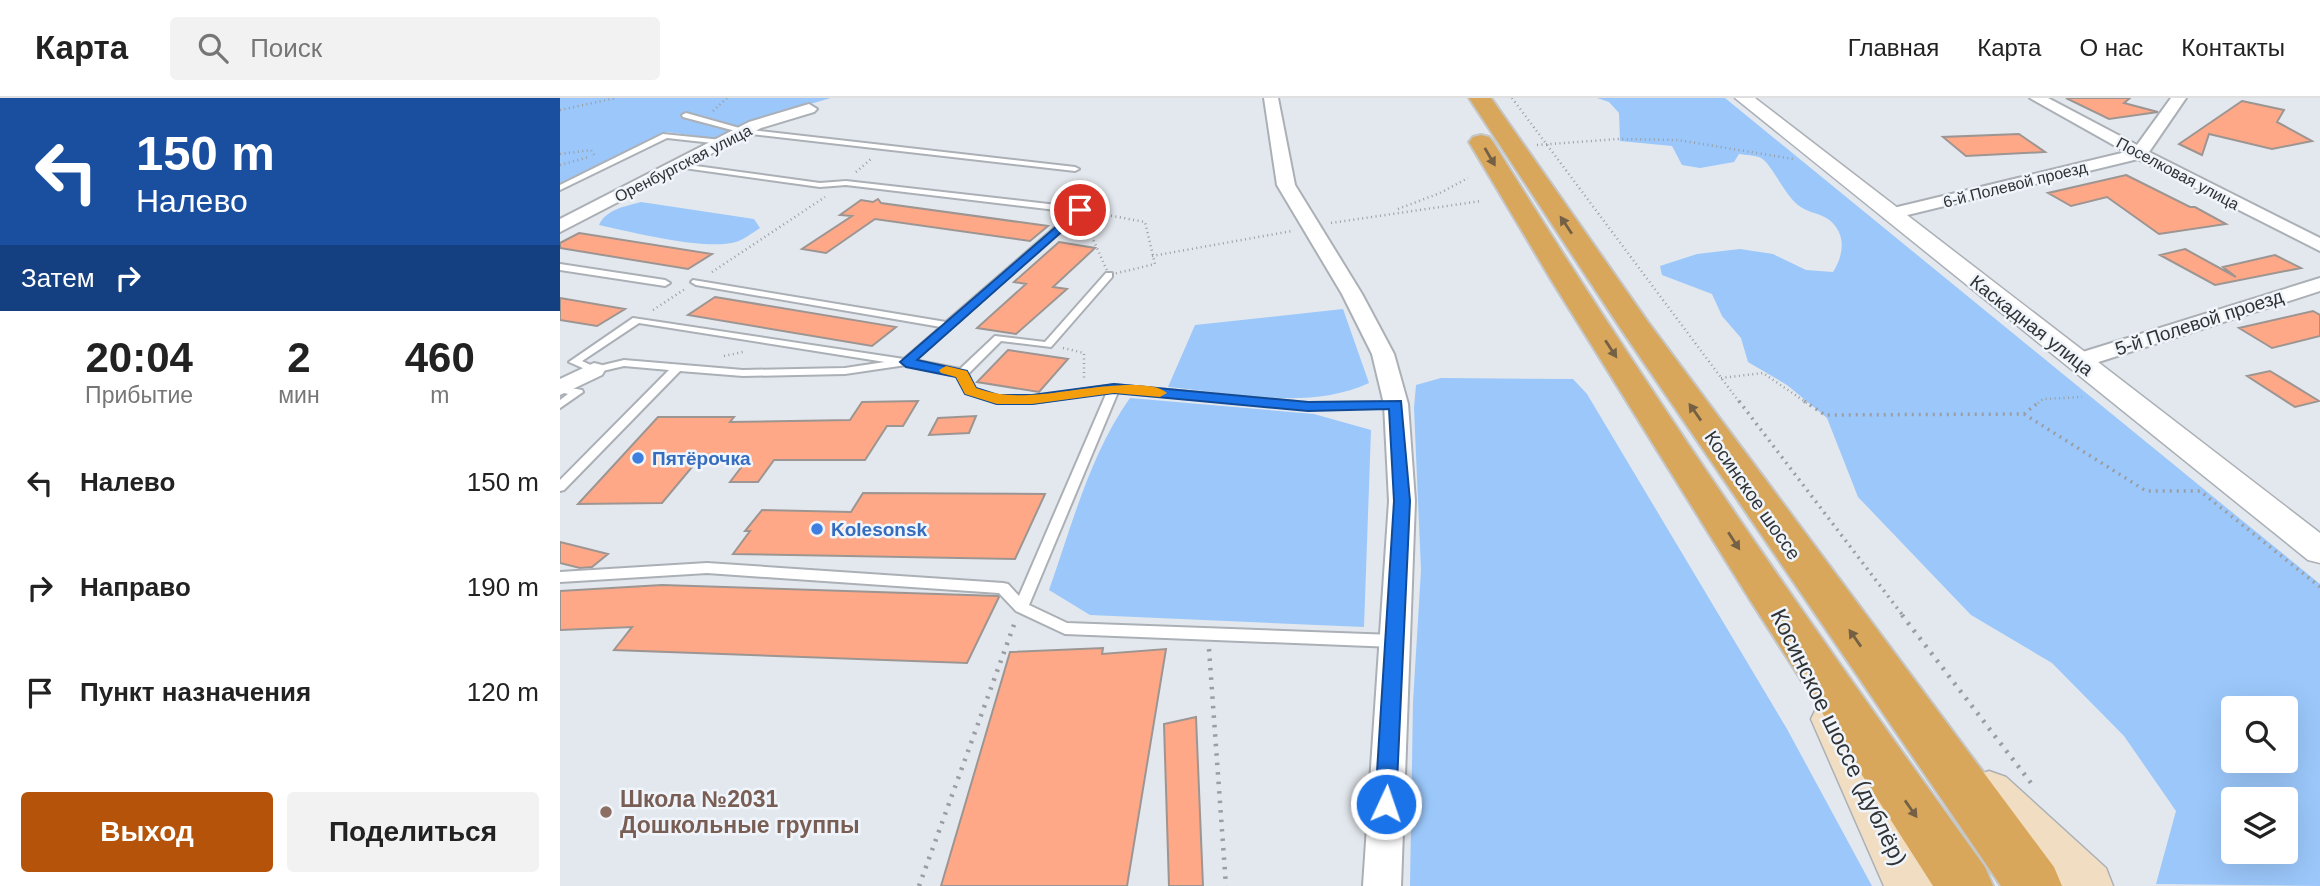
<!DOCTYPE html>
<html lang="ru">
<head>
<meta charset="utf-8">
<style>
	:root { --surface:#fff; --page:#f2f2f2; --text:#222; --muted:#767676; --line:#e0e0e0; --accent:#b45309 }
	body { margin:0; font-family:Arial,sans-serif; background:var(--page); color:var(--text); height:100vh; display:flex; flex-direction:column; font-size:26px; white-space:nowrap }
	* { box-sizing:border-box; margin:0 }
	p { font-size:23px; color:var(--muted) }
	.icon { flex:none; width:38px; height:38px; fill:none; stroke:currentColor; stroke-width:2; stroke-linecap:round; stroke-linejoin:round }
	.map { position:relative; flex:1; overflow:hidden }
	.drawer { display:flex; flex-direction:column; background:var(--surface); width:560px }
	.drawer>* { flex:none }
	.banner { background:#1a4fa0; color:#fff; overflow:hidden }
	.buttons { position:absolute; left:1661px; top:598px; display:grid; gap:14px }
	.buttons a { display:grid; place-items:center; width:77px; height:77px; border-radius:7px; background:var(--surface); box-shadow:0 7px 28px #0002; font-size:35px }
	.pin { position:absolute; display:grid; place-items:center; width:60px; height:60px; color:#fff; margin:-30px; border:4px solid #fff; border-radius:50%; box-shadow:0 2px 7px #0007 }
	.me { position:absolute; width:77px; margin:-38px; rotate:3deg; stroke-linejoin:round; filter:drop-shadow(0 0 5px #0008) }
	.turn { display:flex; align-items:center; gap:24px; height:147px; padding:0 21px; font-size:32px }
	.turn .icon { width:91px; height:91px; stroke-width:2.5 }
	.turn b { display:block; font-size:49px; line-height:60px }
	.then { display:flex; align-items:center; height:66px; padding:0 21px; background:#0003; gap:14px; font-size:26px }
	.eta { display:flex; justify-content:space-evenly; align-items:center; height:119px; text-align:center }
	.eta b { font-size:42px; font-weight:800; line-height:49px }
	.action { display:flex; gap:14px; margin-top:auto; padding:14px 21px }
	.action a { flex:1; height:80px; border-radius:7px; background:var(--accent); color:#fff; font-size:28px; font-weight:800; line-height:80px; text-align:center }
	.action a+a { background:var(--page); color:var(--text) }
	ul { padding:0; list-style:none }
	li { display:flex; align-items:center; gap:21px; height:105px; padding:0 21px }
	li div { flex:1 }
	li b { display:block; font-size:26px }
	li em { font-style:normal }
	header { display:flex; align-items:center; gap:42px; box-sizing:border-box; height:98px; padding:0 35px; background:var(--surface); border-bottom:2px solid var(--line) }
	header strong { font-size:33px }
	nav { display:flex; gap:38px; margin-inline-start:auto; font-size:24px }
	.search { width:490px; height:63px; background:var(--page); display:flex; align-items:center; gap:18px; box-sizing:border-box; padding:0 24px; border-radius:7px; color:var(--muted); font-size:26px }
	main { display:flex; flex:1; min-height:0 }
	.map>svg:first-child { display:block }
</style>
</head>
<body>
<header>
<strong>Карта</strong>
<div class="search"><svg class="icon" aria-label="search" viewBox="0 0 24 24"><circle cx="10" cy="10" r="6"/><path d="M15 15l6 6"/></svg>Поиск</div>
<nav><a>Главная</a><a>Карта</a><a>О нас</a><a>Контакты</a></nav>
</header>
<main>
<section class="drawer">
<div class="banner">
<div class="turn"><svg class="icon" aria-label="left" viewBox="0 0 24 24"><path d="M17 20v-9H6M10 6l-5 5 5 5"/></svg><div><b>150 m</b>Налево</div></div>
<div class="then">Затем<svg class="icon" aria-label="right" viewBox="0 0 24 24"><path d="M7 20v-9h11M14 6l5 5-5 5"/></svg></div>
</div>
<div class="eta">
<div><b>20:04</b><p>Прибытие</p></div>
<div><b>2</b><p>мин</p></div>
<div><b>460</b><p>m</p></div>
</div>
<ul>
<li><svg class="icon" aria-label="left" viewBox="0 0 24 24"><path d="M17 20v-9H6M10 6l-5 5 5 5"/></svg><div><b>Налево</b></div><em>150 m</em></li>
<li><svg class="icon" aria-label="right" viewBox="0 0 24 24"><path d="M7 20v-9h11M14 6l5 5-5 5"/></svg><div><b>Направо</b></div><em>190 m</em></li>
<li><svg class="icon" aria-label="arrive" viewBox="0 0 24 24"><path d="M6 21V4h12l-3 4 3 4H6"/></svg><div><b>Пункт назначения</b></div><em>120 m</em></li>
</ul>
<div class="action"><a>Выход</a><a>Поделиться</a></div>
</section>
<div class="map">
<svg width="1760" height="788" viewBox="0 0 1760 788">
	<rect width="100%" height="100%" fill="#e3e8ee"/>
	<path fill="#9bc7fa" fill-rule="evenodd" d="M 0,0 L 271,0 L 215,16 L 160,41 L 107,34 L 0,85 Z
		M 1037,0 L 1165,0 L 1760,486 L 1760,788 L 1596,786 L 1616,713 L 1564,638 L 1492,565 L 1411,517 L 1298,399 L 1267,320 L 1227,287 L 1188,264 L 1181,240 L 1162,218 L 1152,196 L 1102,177 L 1100,168 L 1137,156 L 1180,151 L 1213,156 L 1246,172 L 1273,174 C 1284,157 1287,135 1268,121 C 1259,115 1246,114 1238,107 C 1224,96 1211,65 1201,60 C 1195,57 1185,57 1179,56 L 1174,64 L 1140,70 L 1122,67 L 1112,48 L 1060,43 L 1059,15 L 1049,4 ZM 1673,611 L 1726,611 L 1726,663 L 1673,663 ZM 1673,702 L 1726,702 L 1726,754 L 1673,754 Z
		M 81,104 L 194,121 L 200,130 C 192,135 185,141 176,144 C 145,153 72,134 39,127 C 46,111 67,108 81,104 Z
		M 783,211 L 809,285 C 749,313 672,295 608,289 L 635,227 Z
		M 881,280 L 1013,281 L 1027,296 L 1227,631 L 1312,788 L 850,788 L 853,604 L 861,472 L 854,310 L 856,287 Z
		M 570,300 L 754,316 L 811,332 L 804,529 L 530,517 L 489,492 C 512,427 530,356 570,300 Z"/>
	<path fill="#ffa887" stroke="#9d9592" stroke-width="2" d="M 1506,0 L 1570,0 L 1564,5 L 1598,14 L 1549,21 Z
		M 1682,3 L 1724,12 L 1717,24 L 1752,43 L 1712,51 L 1649,36 L 1642,57 L 1619,46 Z
		M 1459,36 L 1485,54 L 1406,58 L 1383,39 Z
		M 1566,77 L 1630,109 L 1635,109 L 1666,126 L 1599,136 L 1547,99 L 1511,108 L 1488,95 Z
		M 318,101 L 321,105 L 488,128 L 470,143 L 315,121 L 266,155 L 242,151 L 292,118 L 280,117 L 301,102 L 313,104 Z
		M 19,135 L 152,156 L 128,171 L 0,150 L 0,145 Z
		M 499,144 L 535,150 L 493,189 L 507,191 L 456,236 L 417,230 L 466,186 L 454,184 Z
		M 1625,151 L 1676,179 L 1663,169 L 1715,157 L 1741,170 L 1655,187 L 1600,157 Z
		M 155,199 L 336,229 L 312,248 L 128,217 Z
		M 0,200 L 65,211 L 37,228 L 0,222 Z
		M 1753,213 L 1760,217 L 1760,238 L 1712,250 L 1679,230 Z
		M 448,252 L 508,261 L 479,294 L 417,284 Z
		M 1710,273 L 1759,303 L 1735,309 L 1687,278 Z
		M 358,303 L 343,328 L 327,328 L 305,362 L 214,362 L 198,384 L 170,384 L 186,363 L 137,363 L 102,405 L 18,406 L 98,319 L 174,319 L 170,324 L 290,322 L 302,304 Z
		M 416,318 L 409,335 L 369,337 L 378,320 Z
		M 303,395 L 485,396 L 455,461 L 173,456 L 190,433 L 185,433 L 202,412 L 291,414 Z
		M 0,444 L 48,456 L 32,469 L 20,470 L 0,465 Z
		M 102,487 L 438,498 L 439,499 L 407,565 L 54,552 L 72,529 L 0,532 L 0,493 Z
		M 543,550 L 542,556 L 606,551 L 567,788 L 381,788 L 450,554 Z
		M 636,619 L 643,788 L 609,788 L 604,626 Z"/>
	<g fill="none" stroke-linecap="round" stroke-linejoin="round">
		<defs>
			<path id="service" d="M 126,15 L 183,31 L 515,69 L 519,71 L 515,73 L 183,35 L 123,19 L 122,17 Z
				M 103,36 L 162,42 L 166,44 L 162,46 L 107,40 L 0,92 L 0,87 Z
				M 114,65 L 260,85 L 286,83 L 523,110 L 523,114 L 354,262 L 400,271 L 435,238 L 485,244 L 546,175 L 552,175 L 552,179 L 491,249 L 441,243 L 408,276 L 414,291 L 438,299 L 472,299 L 554,287 L 748,305 L 840,304 L 842,306 L 836,309 L 748,311 L 558,294 L 469,507 L 507,525 L 834,537 L 839,539 L 841,543 L 839,547 L 834,549 L 505,536 L 456,513 L 439,495 L 147,475 L 0,484 L 0,474 L 147,465 L 443,485 L 448,486 L 459,498 L 547,294 L 472,305 L 437,305 L 406,295 L 398,277 L 346,267 L 285,276 L 183,278 L 120,273 L 4,392 L 0,393 L 0,382 L 109,272 L 64,268 L 34,275 L 9,264 L 73,220 L 344,261 L 381,229 L 136,187 L 131,184 L 133,182 L 386,224 L 513,114 L 286,87 L 260,89 L 117,69 L 114,69 ZM 79,225 L 325,264 L 285,270 L 183,272 L 64,262 L 35,269 L 22,263 Z
				M 0,166 L 105,182 L 110,185 L 105,188 L 0,172 Z
				M 0,288 L 22,292 L 23,294 L 0,310 L 0,302 L 8,296 L 0,294 Z"/>
			<path id="minor" d="M 704,0 L 718,0 L 735,87 L 802,196 L 834,256 L 848,306 L 855,403 L 841,788 L 803,788 L 829,403 L 824,306 L 812,256 L 782,196 L 717,87 Z
				M 1470,0 L 1488,0 L 1577,47 L 1611,0 L 1626,0 L 1589,54 L 1760,140 L 1760,153 L 1578,61 L 1331,121 L 1325,120 L 1322,116 L 1325,112 L 1566,54 Z
				M 249,6 L 257,11 L 254,14 L 201,30 L 0,134 L 0,121 L 189,24 Z
				M 1760,180 L 1760,193 L 1526,268 L 1510,268 L 1507,263 L 1510,258 Z
				M 34,265 L 42,267 L 45,272 L 42,277 L 0,297 L 0,281 Z"/>
			<path id="tertiary" d="M 1175,0 L 1195,0 L 1760,435 L 1760,465 L 1748,462 Z"/>
			<path id="secondary" d="M 1274,601 L 1290,607 L 1377,788 L 1324,788 L 1251,621 L 1258,607 Z
				M 1429,673 L 1446,679 L 1546,770 L 1553,788 L 1490,788 L 1412,711 L 1405,695 L 1412,679 Z"/>
			<path id="trunk" d="M 909,0 L 931,0 L 1088,224 L 1494,769 L 1502,788 L 1441,788 L 1061,231 Z
				M 921,37 L 929,39 L 933,44 C 1086,292 1254,533 1425,769 L 1433,788 L 1373,788 L 1192,505 L 990,180 L 909,44 L 913,39 Z"/>
		</defs>
		<use href="#service" stroke="#abb0b6" stroke-width="4"/>
		<use href="#minor" stroke="#abb0b6" stroke-width="4"/>
		<use href="#tertiary" stroke="#abb0b6" stroke-width="3"/>
		<use href="#secondary" stroke="#abb0b6" stroke-width="3"/>
		<use href="#trunk" stroke="#c5c6c6" stroke-width="4"/>
		<path stroke="#9a9ea2" stroke-width="2.5" stroke-dasharray="1 3.5" stroke-linecap="butt" d="M 952,0 L 1180,305
			M 0,12 L 56,0
			M 153,13 L 167,0
			M 977,47 L 1058,41 L 1118,42 L 1233,61
			M 0,56 L 31,52 L 35,58
			M 0,67 L 29,59
			M 296,74 L 311,61
			M 498,97 L 514,84
			M 838,111 L 880,95 L 908,80
			M 520,112 L 585,124 L 595,166 L 549,177 Z
			M 771,125 L 921,103
			M 592,158 L 732,133
			M 152,174 L 265,99
			M 93,212 L 125,191
			M 503,250 L 524,255 L 524,282
			M 164,258 L 183,254
			M 1161,280 L 1203,275 L 1247,305
			M 1478,305 L 1483,301 L 1522,299"/>
		<path stroke="#9a9ea2" stroke-width="3.5" stroke-dasharray="2 5" stroke-linecap="butt" d="M 1179,303 L 1344,519
			M 1244,303 L 1265,317 L 1464,316 L 1480,303
			M 1464,316 L 1586,393 L 1640,393 L 1760,489"/>
		<path stroke="#9a9ea2" stroke-width="4.5" stroke-dasharray="2.5 7" stroke-linecap="butt" d="M 1342,517 L 1471,685
			M 649,551 L 666,788
			M 359,788 L 455,524"/>
		<use href="#service" fill="#fff" fill-rule="evenodd"/>
		<use href="#minor" fill="#fff" fill-rule="evenodd"/>
		<use href="#tertiary" fill="#fff" fill-rule="evenodd"/>
		<use href="#secondary" fill="#f1dec2" fill-rule="evenodd"/>
		<use href="#trunk" fill="#d8a75c" fill-rule="evenodd"/>
	</g>
	<defs><path id="oneway-solid" d="M-6-.8H1V-3.2L6.5 0L1 3.2V.8H-6Z" transform="scale(1.75)"/></defs>
	<g fill="#746145">
		<use href="#oneway-solid" transform="translate(930 59) rotate(60)"/>
		<use href="#oneway-solid" transform="translate(1006 127) rotate(-124)"/>
		<use href="#oneway-solid" transform="translate(1051 251) rotate(57)"/>
		<use href="#oneway-solid" transform="translate(1135 314) rotate(-125)"/>
		<use href="#oneway-solid" transform="translate(1174 443) rotate(57)"/>
		<use href="#oneway-solid" transform="translate(1295 540) rotate(-125)"/>
		<use href="#oneway-solid" transform="translate(1351 711) rotate(55)"/>
	</g>
	<path fill="#1a73e8" stroke="#114b97" stroke-width="2" d="M 520,108 L 525,112 L 524,114 L 357,262 L 407,273 L 416,290 L 438,297 L 472,297 L 554,286 L 748,304 L 841,303 L 850,403 L 836,706 L 833,713 L 826,716 L 818,713 L 815,706 L 834,403 L 829,311 L 748,313 L 554,295 L 472,306 L 437,306 L 405,296 L 396,279 L 346,269 L 340,264 Z"/>
	<path fill="#f59e0b" d="M 386,268 L 407,273 L 416,290 C 434,296 449,298 469,297 C 498,297 586,276 607,295 L 600,299 L 554,295 L 472,306 L 437,306 L 405,296 L 396,279 L 381,275 L 379,272 Z"/>
	<g fill="#3f7fe0" stroke="#f0f5fb" stroke-width="2.5">
		<circle cx="78" cy="360" r="7"/>
		<circle cx="257" cy="431" r="7"/>
	</g>
	<circle fill="#8d6e63" stroke="#f0f5fb" stroke-width="2.5" cx="46" cy="714" r="7"/>
	<g text-anchor="middle" stroke-width="5" stroke-linejoin="round" paint-order="stroke">
		<g font-size="16" fill="#313335" stroke="#f0f5fb">
			<text transform="translate(123 65) rotate(-27)" y="6">Оренбургская улица</text>
			<text transform="translate(1618 75) rotate(28)" y="6">Поселковая улица</text>
			<text transform="translate(1455 86) rotate(-14)" y="6">6-й Полевой проезд</text>
		</g>
		<g font-size="19" fill="#313335" stroke="#f0f5fb">
			<text transform="translate(1639 224) rotate(-18)" y="7">5-й Полевой проезд</text>
			<text transform="translate(1472 227) rotate(38)" y="7">Каскадная улица</text>
			<text transform="translate(1193 397) rotate(55)" y="7">Косинское шоссе</text>
		</g>
		<g font-size="19" font-weight="bold" fill="#366cbe" stroke="#f0f5fb" text-anchor="start">
			<text x="92" y="367">Пятёрочка</text>
			<text x="271" y="438">Kolesonsk</text>
		</g>
		<g font-size="23" fill="#313335" stroke="#f0f5fb">
			<text transform="translate(1279 639) rotate(64)" y="8">Косинское шоссе (дублёр)</text>
		</g>
		<g font-size="23" font-weight="bold" fill="#785e54" stroke="#f0f5fb" text-anchor="start">
			<text x="60" y="709">Школа №2031<tspan x="60" dy="26">Дошкольные группы</tspan></text>
		</g>
	</g>
</svg>
<div class="buttons">
<a><svg class="icon" aria-label="search" viewBox="0 0 24 24"><circle cx="10" cy="10" r="6"/><path d="M15 15l6 6"/></svg></a>
<a><svg class="icon" aria-label="layers" viewBox="0 0 24 24"><path d="M12 4l9 5-9 5-9-5zM3 14l9 5 9-5"/></svg></a>
</div>
<div class="pin" style="left:520px;top:112px;background:#d93025"><svg class="icon" aria-label="arrive" viewBox="0 0 24 24"><path d="M6 21V4h12l-3 4 3 4H6"/></svg></div>
<svg class="me" style="left:826px;top:706px" viewBox="-20 -20 40 40"><circle r="17" fill="#1a73e8" stroke="#fff" stroke-width="3"/><path d="M0-11L8 9 0 5-8 9z" fill="#fff"/></svg>
</div>
</main>
</body>
</html>
